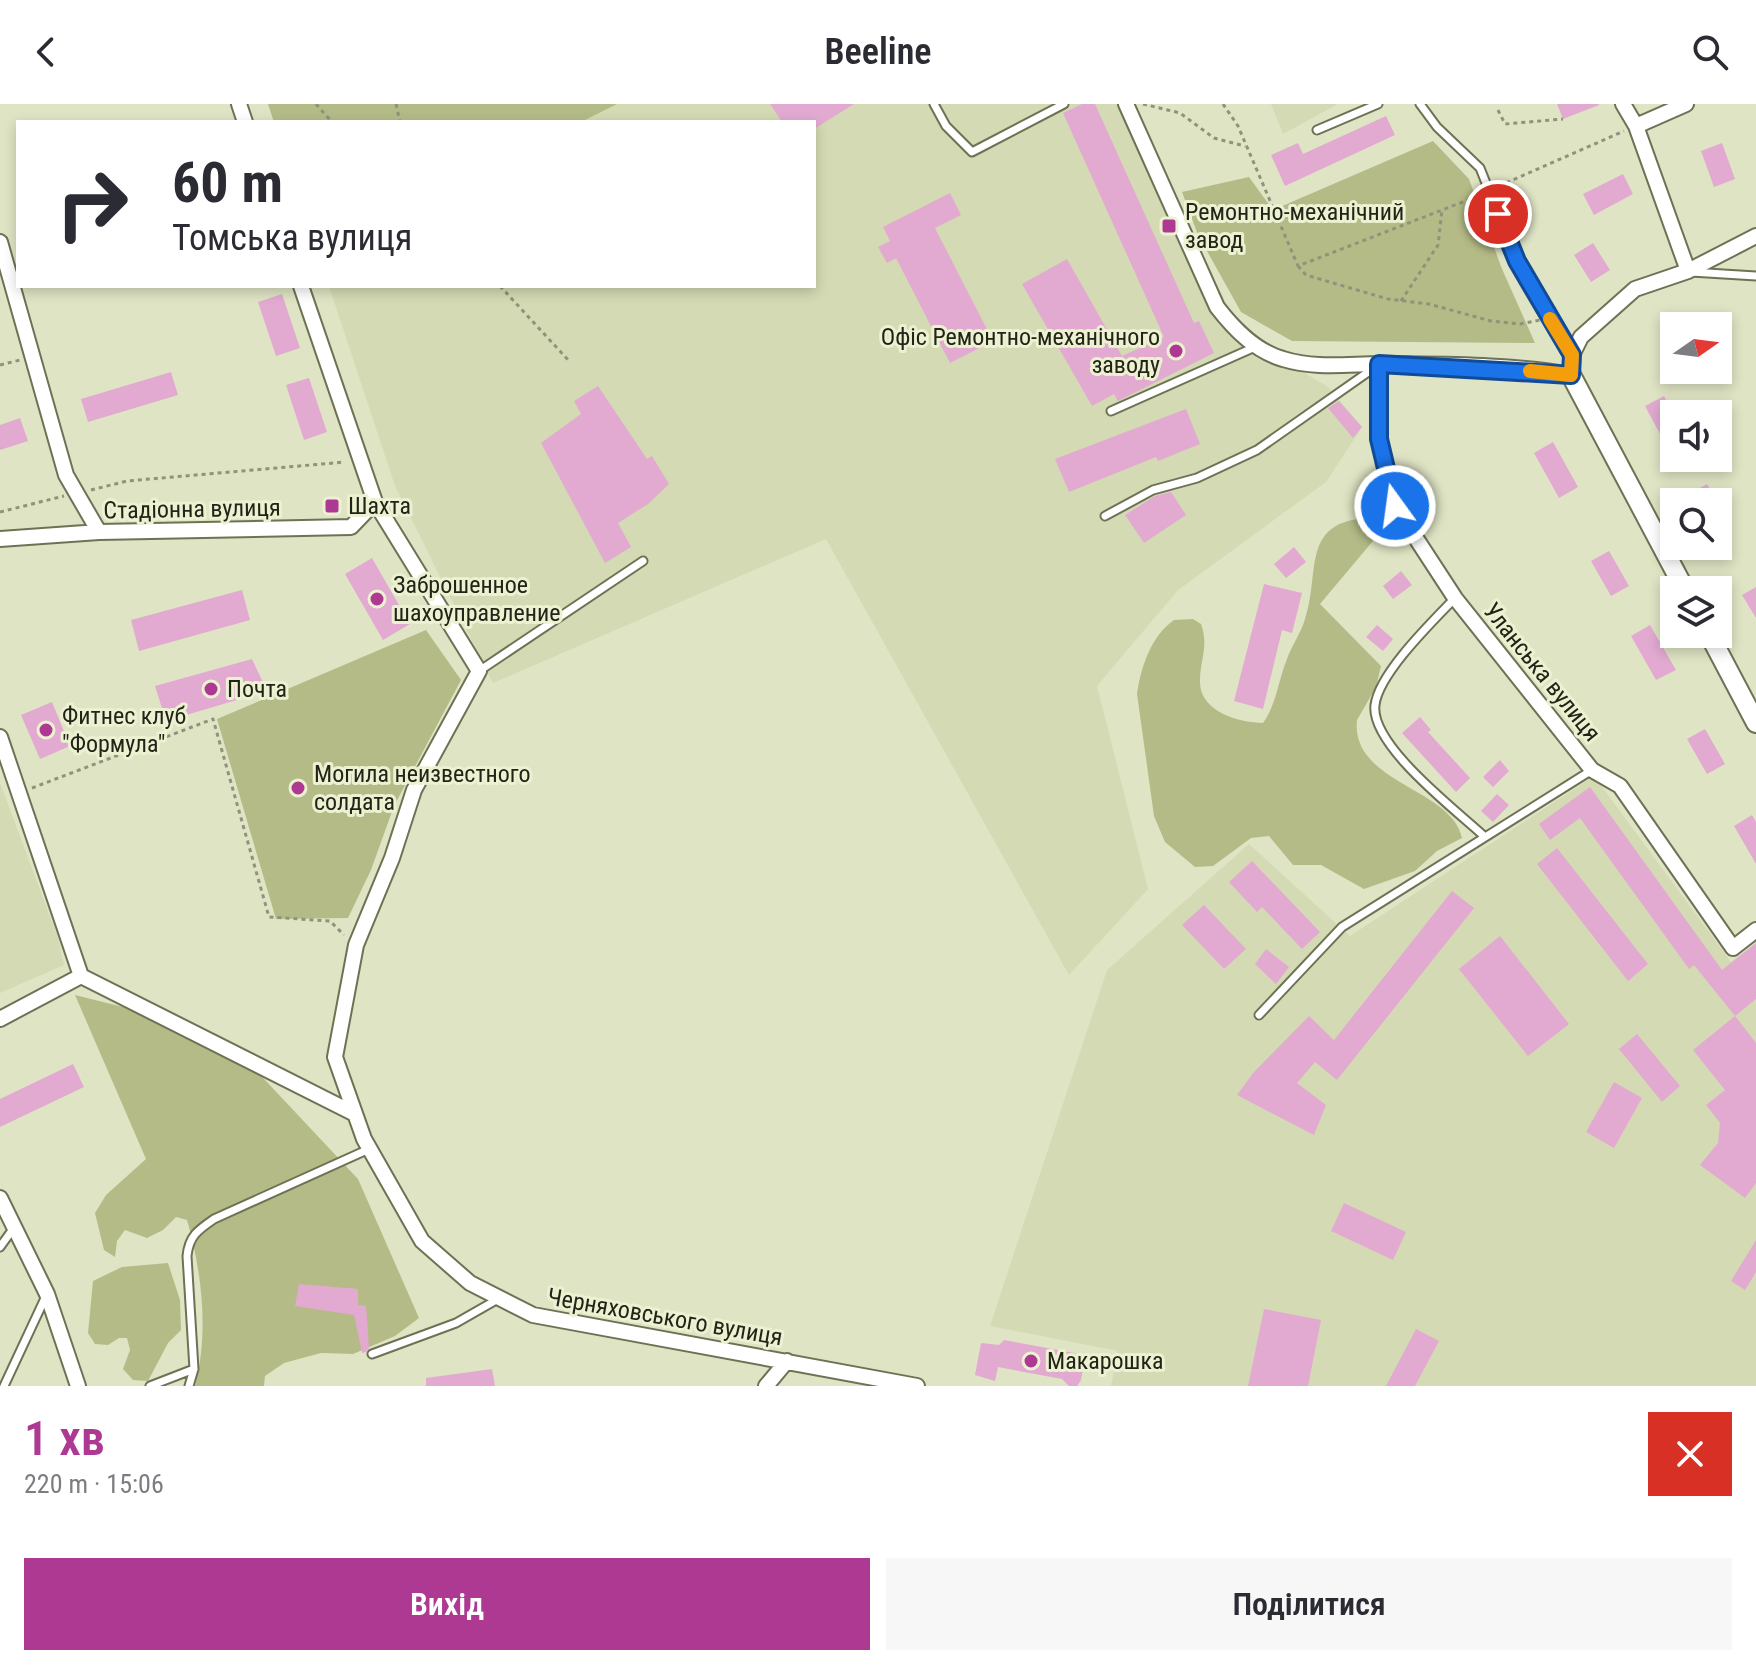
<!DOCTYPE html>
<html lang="uk">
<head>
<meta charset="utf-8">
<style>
	:root { --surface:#fff; --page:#f7f7f7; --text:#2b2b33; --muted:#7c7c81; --accent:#ad3992 }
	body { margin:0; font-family:"Roboto Condensed",sans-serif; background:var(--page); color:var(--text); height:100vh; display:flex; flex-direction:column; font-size:30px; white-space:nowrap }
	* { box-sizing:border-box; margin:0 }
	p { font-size:26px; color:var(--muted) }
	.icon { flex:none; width:44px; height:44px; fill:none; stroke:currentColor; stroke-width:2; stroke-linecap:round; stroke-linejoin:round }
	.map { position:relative; height:1282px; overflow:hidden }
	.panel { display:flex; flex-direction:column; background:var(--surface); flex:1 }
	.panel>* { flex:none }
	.guide { position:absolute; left:16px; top:16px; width:800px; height:168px; border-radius:0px; box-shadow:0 4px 12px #0003; background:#fff; color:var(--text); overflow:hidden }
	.needle { width:52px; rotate:76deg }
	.tools { position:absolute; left:1660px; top:208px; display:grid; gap:16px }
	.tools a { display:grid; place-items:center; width:72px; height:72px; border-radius:0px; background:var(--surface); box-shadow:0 4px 12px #0003; font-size:40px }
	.pin { position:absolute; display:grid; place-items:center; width:68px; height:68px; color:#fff; margin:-34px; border:4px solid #fff; border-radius:50%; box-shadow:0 2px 8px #0007 }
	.me { position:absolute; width:88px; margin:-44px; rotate:346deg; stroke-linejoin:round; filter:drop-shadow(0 0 6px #0008) }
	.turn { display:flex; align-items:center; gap:28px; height:168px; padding:0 24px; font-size:36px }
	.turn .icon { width:104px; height:104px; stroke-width:2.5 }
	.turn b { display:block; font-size:56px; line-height:68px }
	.round { display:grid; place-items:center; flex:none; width:84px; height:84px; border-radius:0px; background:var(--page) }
	.summary { display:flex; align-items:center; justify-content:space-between; height:136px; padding:0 24px }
	h1 { font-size:48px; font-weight:600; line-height:60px; color:var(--accent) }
	.action { display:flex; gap:16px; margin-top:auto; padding:16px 24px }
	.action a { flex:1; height:92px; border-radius:0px; background:var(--accent); color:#fff; font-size:32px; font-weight:600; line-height:92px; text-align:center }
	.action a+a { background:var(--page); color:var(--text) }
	header { display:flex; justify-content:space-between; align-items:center; height:104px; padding:0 24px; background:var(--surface); font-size:36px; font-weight:600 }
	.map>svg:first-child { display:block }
</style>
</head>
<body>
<header><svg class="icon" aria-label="back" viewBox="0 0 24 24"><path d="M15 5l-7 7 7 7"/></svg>Beeline<svg class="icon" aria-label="search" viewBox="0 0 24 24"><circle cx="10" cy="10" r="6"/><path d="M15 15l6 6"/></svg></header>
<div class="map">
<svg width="1756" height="1282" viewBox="0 0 1756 1282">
	<rect width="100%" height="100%" fill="#dfe4c4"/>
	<path fill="#d4dab3" d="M 268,0 L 1125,0 L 1242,231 L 1328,283 L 1362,323 L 1326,378 L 1178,486 L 1097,582 L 1148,785 L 1069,871 L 826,435 L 493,579 L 395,382 L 329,182 L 814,182 L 814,18 L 274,18 Z
		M 1271,0 L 1338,0 L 1283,30 Z
		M 1594,672 L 1731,858 L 1756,839 L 1756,1282 L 1111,1282 L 1118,1247 L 990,1222 L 1107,866 L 1249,740 L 1350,832 Z
		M 0,679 L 58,834 L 64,861 L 0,889 Z"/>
	<path fill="#b5bb87" d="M 268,0 L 617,0 L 581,18 L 274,18 Z
		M 1433,37 L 1469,75 L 1502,165 L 1535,239 L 1292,237 L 1241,208 L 1198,131 L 1182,88 L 1249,73 L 1273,106 Z
		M 1371,414 L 1388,419 L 1320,500 L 1381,562 L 1376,583 L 1357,616 C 1350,679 1452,684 1462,734 L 1437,747 L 1415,767 L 1364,785 L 1321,761 L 1293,761 L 1269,732 L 1251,734 L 1213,762 L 1195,763 L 1165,738 L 1154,712 L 1137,590 C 1141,563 1151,532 1174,516 L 1193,515 L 1201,520 C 1209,542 1200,556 1200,577 C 1199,608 1240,619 1263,619 C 1277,599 1278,577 1287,555 C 1292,541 1301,529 1305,515 C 1321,469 1299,416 1371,414 Z
		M 426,526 L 461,576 L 394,702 L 371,766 L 348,814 L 276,815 L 217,615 Z
		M 75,891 L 175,916 L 249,959 L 358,1075 L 419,1214 L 395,1232 L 353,1250 L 321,1249 L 284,1259 L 265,1272 L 264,1282 L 195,1282 C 209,1229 202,1168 187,1116 L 176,1113 L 163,1126 L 147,1134 L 125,1126 L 117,1137 L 115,1153 L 104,1146 L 95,1109 L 106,1091 L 146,1055 Z
		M 168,1159 L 180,1196 L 181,1226 L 168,1239 L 148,1277 L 133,1276 L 123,1265 L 130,1246 L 127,1234 L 119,1234 L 108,1241 L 95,1240 L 88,1229 L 93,1177 L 122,1163 Z"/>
	<path fill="#e2aad1" d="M 770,0 L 854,0 L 814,25 L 814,18 L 782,18 Z
		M 1082,0 L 1095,0 L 1194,219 L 1199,217 L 1214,249 L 1118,297 L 1114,290 L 1092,302 L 1022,180 L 1067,155 L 1122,252 L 1164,233 L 1063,9 Z
		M 1557,0 L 1599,0 L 1599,1 L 1563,15 Z
		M 1386,12 L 1395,31 L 1285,82 L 1271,51 L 1298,39 L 1303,50 Z
		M 1722,39 L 1735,75 L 1714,83 L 1701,47 Z
		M 1623,70 L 1633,90 L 1594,111 L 1583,90 Z
		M 950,89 L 961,111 L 935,124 L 993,237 L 950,259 L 896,154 L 887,159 L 878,143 L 890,137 L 883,123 Z
		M 1593,139 L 1610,166 L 1591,178 L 1574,151 Z
		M 282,190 L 300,244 L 276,252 L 258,198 Z
		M 171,268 L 178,291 L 88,318 L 81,295 Z
		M 309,274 L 327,328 L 304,336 L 286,281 Z
		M 598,282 L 647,355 L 652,352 L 669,380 L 648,400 L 618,419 L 631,443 L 605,459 L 541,339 L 581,310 L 574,297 Z
		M 1664,292 L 1674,311 L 1674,356 L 1645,302 Z
		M 1339,297 L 1362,323 L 1353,334 L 1328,304 Z
		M 1186,305 L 1200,340 L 1158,357 L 1156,353 L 1069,388 L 1055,355 Z
		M 20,314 L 28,337 L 0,346 L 0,321 Z
		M 1553,338 L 1578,383 L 1559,394 L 1534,349 Z
		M 1707,380 L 1717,398 L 1675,398 Z
		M 1171,388 L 1186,411 L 1144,439 L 1125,411 L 1155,392 Z
		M 1294,443 L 1306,458 L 1286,474 L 1274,460 Z
		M 1609,447 L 1629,482 L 1611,492 L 1591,457 Z
		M 372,454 L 410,520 L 383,536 L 345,470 Z
		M 1401,467 L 1412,481 L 1393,495 L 1383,482 Z
		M 1264,480 L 1302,489 L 1292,529 L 1282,526 L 1263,605 L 1234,597 Z
		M 1756,483 L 1756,514 L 1742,491 Z
		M 242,486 L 250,516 L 139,547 L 131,516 Z
		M 1377,521 L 1393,535 L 1383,547 L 1366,533 Z
		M 1650,521 L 1676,566 L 1656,576 L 1631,532 Z
		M 252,555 L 267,587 L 166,617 L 155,582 Z
		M 52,598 L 70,642 L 40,655 L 21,611 Z
		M 1420,613 L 1431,626 L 1428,628 L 1470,674 L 1456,688 L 1402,629 Z
		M 1705,625 L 1725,660 L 1707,670 L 1687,635 Z
		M 1500,656 L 1509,667 L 1493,683 L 1483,673 Z
		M 1590,683 L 1722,866 L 1756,839 L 1756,895 L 1735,912 L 1694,861 L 1689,865 L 1580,714 L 1550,736 L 1539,720 Z
		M 1497,690 L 1509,701 L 1493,718 L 1481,707 Z
		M 1752,711 L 1756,718 L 1756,760 L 1734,722 Z
		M 1557,744 L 1648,860 L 1628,877 L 1537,760 Z
		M 1252,757 L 1320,828 L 1302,845 L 1262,803 L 1257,808 L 1229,778 Z
		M 1452,787 L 1474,804 L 1337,976 L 1315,958 L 1297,979 L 1326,1001 L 1314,1031 L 1237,991 L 1254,968 L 1309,912 L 1334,936 Z
		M 1204,801 L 1246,845 L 1224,865 L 1182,821 Z
		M 1500,832 L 1569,920 L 1528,952 L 1459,865 Z
		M 1266,845 L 1289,863 L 1276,880 L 1255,860 Z
		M 1735,912 L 1756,939 L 1756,1079 L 1745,1094 L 1700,1061 L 1718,1039 L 1720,1019 L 1706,1001 L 1725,986 L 1693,946 Z
		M 1637,930 L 1680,982 L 1662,998 L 1619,945 Z
		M 73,960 L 84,983 L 0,1023 L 0,995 Z
		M 1614,978 L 1642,994 L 1614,1044 L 1586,1028 Z
		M 1344,1099 L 1406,1128 L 1393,1156 L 1331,1127 Z
		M 1756,1136 L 1756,1168 L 1745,1186 L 1731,1177 Z
		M 299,1180 L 358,1185 L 358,1201 L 366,1202 L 369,1244 L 366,1248 L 362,1249 L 354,1211 L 295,1202 Z
		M 1264,1205 L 1321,1216 L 1308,1282 L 1248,1282 Z
		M 1416,1225 L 1439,1237 L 1415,1282 L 1386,1282 Z
		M 1004,1236 L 1085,1251 L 1081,1276 L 1077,1282 L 1069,1282 L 1062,1275 L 998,1263 L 995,1277 L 975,1271 L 981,1239 L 999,1241 Z
		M 492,1265 L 495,1282 L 426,1282 L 426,1274 Z"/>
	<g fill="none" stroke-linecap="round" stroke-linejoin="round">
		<defs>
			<path id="lane" d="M 934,0 L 946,22 L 972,48 L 1064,0
				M 1420,0 L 1437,23 L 1480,64 L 1517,157 L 1571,249
				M 1317,26 L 1378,0
				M 1691,168 L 1756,172
				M 1111,307 L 1255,243
				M 1105,412 L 1153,386 L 1197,374 L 1257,346 L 1374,264
				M 1455,494 C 1433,517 1379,569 1375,601 C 1370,641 1456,706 1485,733
				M 479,567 L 643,457
				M 1259,911 L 1342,823 L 1592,666
				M 0,1143 L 13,1125
				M 372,1250 L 456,1219 L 498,1195
				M 4,1282 L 46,1192
				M 150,1282 L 194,1265
				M 189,1282 L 194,1265 L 187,1152 C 189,1132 198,1126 214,1115 L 369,1045"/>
			<path id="street" d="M 239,0 L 245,18
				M 1126,0 L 1217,203 C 1234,225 1255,247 1283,255 C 1315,265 1348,260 1381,260 C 1443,261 1510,260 1571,271 L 1572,251 L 1581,233 L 1635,185 L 1688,167 L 1756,132
				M 1623,0 L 1636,22 L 1688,167
				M 1636,22 L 1686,0
				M 0,138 L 66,371 L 99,428
				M 301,182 L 375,398 L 479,567 L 414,686 L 392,754 L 356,841 L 335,953 L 364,1035 L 422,1137 L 470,1179 L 533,1211 L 917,1282
				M 1379,260 L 1379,335 L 1395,402 L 1455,494 L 1592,666 L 1620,682 L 1733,844 L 1756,826
				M 0,435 L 99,428 L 351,423 L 375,398
				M 0,633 L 81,872 L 355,1010
				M 0,915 L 81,872
				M 0,1094 L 47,1190 L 78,1282
				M 766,1282 L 787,1257"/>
			<path id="secondary" d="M 1571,271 L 1685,486
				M 1709,530 L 1756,619"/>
		</defs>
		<use href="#lane" stroke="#6e7255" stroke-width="11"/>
		<use href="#street" stroke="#6e7255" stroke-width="18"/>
		<use href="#secondary" stroke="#6e7255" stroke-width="22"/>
		<path stroke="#8f937b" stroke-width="3" stroke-dasharray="4 4" stroke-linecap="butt" d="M 316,0 L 332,18
			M 396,0 L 400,18
			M 1143,0 L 1180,9 L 1214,34 L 1245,42
			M 1223,0 L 1238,22 L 1298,162 L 1478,92
			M 1498,6 L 1505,20 L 1563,15
			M 1499,82 L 1624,27
			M 1298,162 L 1306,171 L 1388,195 L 1429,200 L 1491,217 L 1520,220 L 1540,216
			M 500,182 L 570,258
			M 1401,197 L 1438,141 L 1442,106
			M 0,261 L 20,256
			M 91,386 L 127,377 L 345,358
			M 0,408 L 64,392
			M 32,684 L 213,615 L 269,813 L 330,817 L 344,831"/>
		<use href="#lane" stroke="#fff" stroke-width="7"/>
		<use href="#street" stroke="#fff" stroke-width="14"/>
		<use href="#secondary" stroke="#fff" stroke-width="18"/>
	</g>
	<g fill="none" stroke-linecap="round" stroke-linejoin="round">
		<defs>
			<path id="route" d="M 1395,402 L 1379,335 L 1379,260 L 1571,271 L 1572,251 L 1517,157 L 1498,110"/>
		</defs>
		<use href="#route" stroke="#114b97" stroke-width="20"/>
		<use href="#route" stroke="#1a73e8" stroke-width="14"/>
		<path stroke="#f59e0b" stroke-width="14" d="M 1530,267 L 1571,271 L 1572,251 L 1550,215"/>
	</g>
	<g fill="#ad3992" stroke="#ecf1d1" stroke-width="3">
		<rect x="1161" y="114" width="16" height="16" rx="4"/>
		<circle cx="1176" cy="247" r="8"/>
		<rect x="324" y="394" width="16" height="16" rx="4"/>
		<circle cx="377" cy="495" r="8"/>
		<circle cx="211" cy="585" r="8"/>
		<circle cx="46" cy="626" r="8"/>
		<circle cx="298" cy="684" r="8"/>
		<circle cx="1031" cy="1257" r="8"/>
	</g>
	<g text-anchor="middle" stroke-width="6" stroke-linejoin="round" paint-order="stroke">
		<g font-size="24" fill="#222418" stroke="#ecf1d1" text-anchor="start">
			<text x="1185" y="116">Ремонтно-механічний<tspan x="1185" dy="28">завод</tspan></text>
			<text x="1160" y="241" text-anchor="end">Офіс Ремонтно-механічного<tspan x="1160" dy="28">заводу</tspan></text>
			<text x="348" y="410">Шахта</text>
			<text x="393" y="489">Заброшенное<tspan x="393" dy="28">шахоуправление</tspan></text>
			<text x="227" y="593">Почта</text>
			<text x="62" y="620">Фитнес клуб<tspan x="62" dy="28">"Формула"</tspan></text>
			<text x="314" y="678">Могила неизвестного<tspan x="314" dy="28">солдата</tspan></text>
			<text x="1047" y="1265">Макарошка</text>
		</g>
		<g font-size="24" fill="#222418" stroke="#ecf1d1">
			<text transform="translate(192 405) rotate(-1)" y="8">Стадіонна вулиця</text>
			<text transform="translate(1542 568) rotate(51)" y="8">Уланська вулиця</text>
			<text transform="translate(665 1213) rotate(10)" y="8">Черняховського вулиця</text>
		</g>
	</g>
</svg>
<div class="tools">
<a><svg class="needle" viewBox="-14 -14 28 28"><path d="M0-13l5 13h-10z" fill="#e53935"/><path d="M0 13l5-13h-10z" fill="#7c7c81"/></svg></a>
<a><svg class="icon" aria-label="sound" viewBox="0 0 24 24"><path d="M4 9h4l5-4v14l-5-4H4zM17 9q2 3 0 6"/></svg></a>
<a><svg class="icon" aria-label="search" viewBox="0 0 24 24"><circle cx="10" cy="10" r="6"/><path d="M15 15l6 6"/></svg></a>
<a><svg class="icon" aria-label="layers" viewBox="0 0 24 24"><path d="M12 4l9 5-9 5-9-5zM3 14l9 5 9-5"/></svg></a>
</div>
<div class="pin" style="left:1498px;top:110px;background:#d93025"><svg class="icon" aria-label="arrive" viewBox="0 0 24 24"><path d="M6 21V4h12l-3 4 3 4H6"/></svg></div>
<svg class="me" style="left:1395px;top:402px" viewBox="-20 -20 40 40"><circle r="17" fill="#1a73e8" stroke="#fff" stroke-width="3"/><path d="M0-11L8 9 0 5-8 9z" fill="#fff"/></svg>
<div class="guide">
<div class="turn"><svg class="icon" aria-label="right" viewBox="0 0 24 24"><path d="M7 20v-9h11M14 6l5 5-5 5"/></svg><div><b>60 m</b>Томська вулиця</div></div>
</div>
</div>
<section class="panel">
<div class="summary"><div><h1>1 хв</h1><p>220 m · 15:06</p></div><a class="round" style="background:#d93025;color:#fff"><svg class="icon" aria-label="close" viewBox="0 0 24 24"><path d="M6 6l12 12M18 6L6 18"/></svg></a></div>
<div class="action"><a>Вихід</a><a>Поділитися</a></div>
</section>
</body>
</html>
